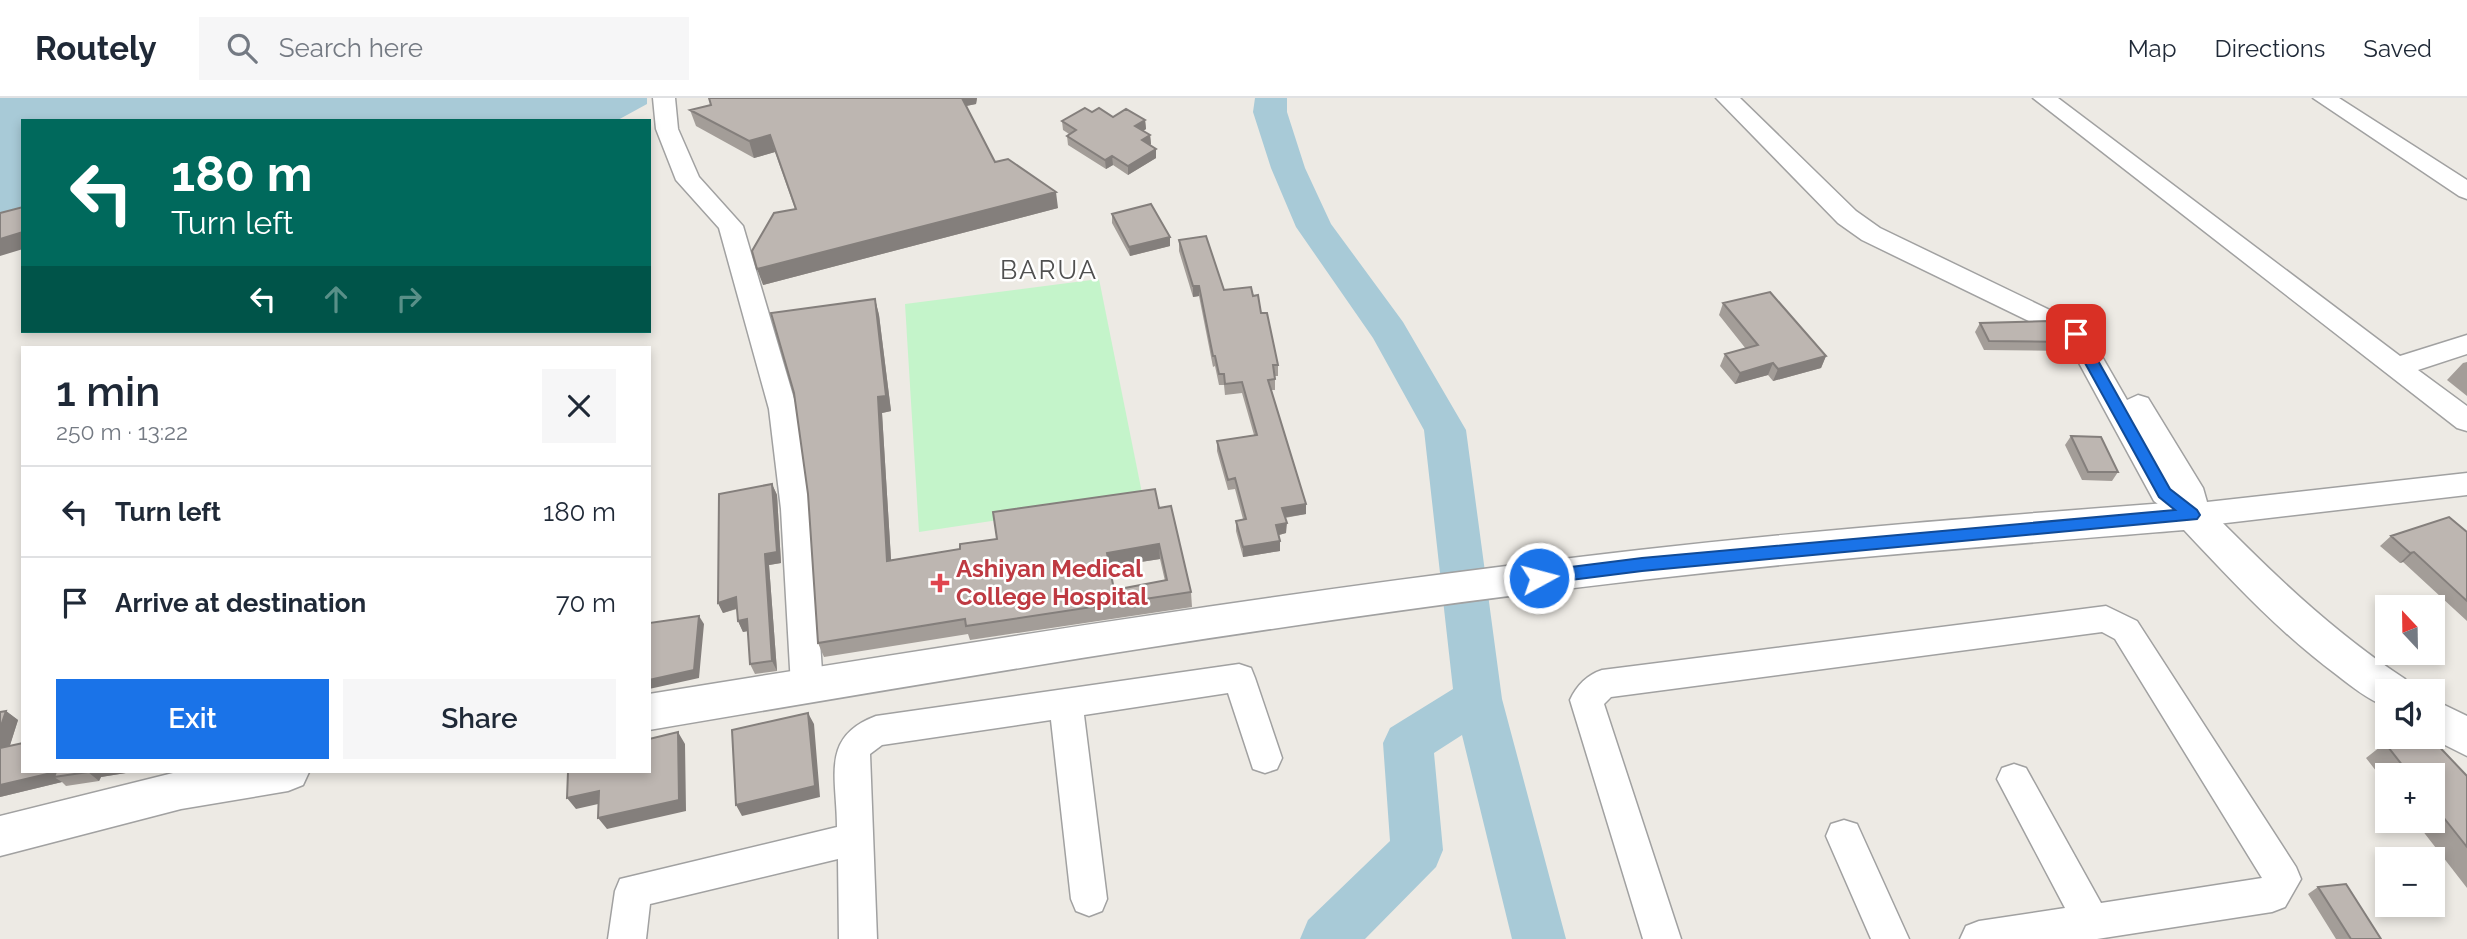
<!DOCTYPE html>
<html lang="en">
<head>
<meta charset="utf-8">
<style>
	:root { --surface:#fff; --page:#f6f6f7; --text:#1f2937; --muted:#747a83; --line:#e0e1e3; --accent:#1a73e8 }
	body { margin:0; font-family:Raleway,sans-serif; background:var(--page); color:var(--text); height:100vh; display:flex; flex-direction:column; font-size:26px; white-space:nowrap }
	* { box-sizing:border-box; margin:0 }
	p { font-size:23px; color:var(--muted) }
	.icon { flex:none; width:38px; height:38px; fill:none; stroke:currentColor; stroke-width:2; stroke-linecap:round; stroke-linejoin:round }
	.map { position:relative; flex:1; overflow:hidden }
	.details { position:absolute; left:21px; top:248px; width:630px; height:427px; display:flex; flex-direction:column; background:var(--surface); border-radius:0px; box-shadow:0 4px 10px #0003 }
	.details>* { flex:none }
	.top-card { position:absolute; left:21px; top:21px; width:630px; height:214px; border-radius:0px; box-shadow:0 4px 10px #0003; background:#00695c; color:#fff; overflow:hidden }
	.needle { width:46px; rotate:338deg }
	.buttons { position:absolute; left:2375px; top:497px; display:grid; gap:14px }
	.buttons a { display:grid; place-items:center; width:70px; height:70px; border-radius:0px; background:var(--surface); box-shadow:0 4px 10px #0003; font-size:35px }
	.pin { position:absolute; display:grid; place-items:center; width:60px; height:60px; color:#fff; margin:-30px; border-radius:14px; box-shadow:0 4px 10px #0006 }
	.me { position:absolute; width:77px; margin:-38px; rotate:83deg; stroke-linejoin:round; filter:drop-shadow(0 0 5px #0008) }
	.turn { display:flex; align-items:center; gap:24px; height:147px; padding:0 35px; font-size:32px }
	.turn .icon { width:91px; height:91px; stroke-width:2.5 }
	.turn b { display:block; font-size:49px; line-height:60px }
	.lanes { display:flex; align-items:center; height:66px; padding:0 35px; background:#0003; justify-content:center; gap:35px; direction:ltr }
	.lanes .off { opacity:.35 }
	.round { display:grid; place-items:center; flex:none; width:74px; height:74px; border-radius:0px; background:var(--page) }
	.summary { display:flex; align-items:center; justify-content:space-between; height:119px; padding:0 35px }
	h1 { font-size:42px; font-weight:600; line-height:52px }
	.action { display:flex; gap:14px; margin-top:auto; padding:14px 35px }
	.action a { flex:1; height:80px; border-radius:0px; background:var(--accent); color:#fff; font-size:28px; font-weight:600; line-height:80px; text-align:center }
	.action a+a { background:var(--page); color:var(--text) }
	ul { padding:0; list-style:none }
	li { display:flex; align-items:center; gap:21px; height:91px; padding:0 35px; border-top:2px solid var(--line) }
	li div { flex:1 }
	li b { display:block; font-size:26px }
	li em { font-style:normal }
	header { display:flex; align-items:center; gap:42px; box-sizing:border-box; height:98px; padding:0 35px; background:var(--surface); border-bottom:2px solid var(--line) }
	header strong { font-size:33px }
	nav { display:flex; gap:38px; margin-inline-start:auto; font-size:24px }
	.search { width:490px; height:63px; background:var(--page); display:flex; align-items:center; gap:18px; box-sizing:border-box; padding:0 24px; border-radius:0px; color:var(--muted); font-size:26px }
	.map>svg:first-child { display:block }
</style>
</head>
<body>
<header>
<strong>Routely</strong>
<div class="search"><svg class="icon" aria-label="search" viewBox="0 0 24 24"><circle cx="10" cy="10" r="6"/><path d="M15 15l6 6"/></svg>Search here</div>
<nav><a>Map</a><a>Directions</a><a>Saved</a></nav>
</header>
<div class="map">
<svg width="2467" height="841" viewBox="0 0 2467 841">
	<rect width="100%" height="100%" fill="#edeae4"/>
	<path fill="#c4f4ca" d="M 1099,181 L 1143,400 L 919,434 L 905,206 Z"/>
	<path fill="#a8cad7" d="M 0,0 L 647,0 L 647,6 L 616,23 L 23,23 L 23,133 L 0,140 Z"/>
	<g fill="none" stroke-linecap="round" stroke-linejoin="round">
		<path fill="#a8cad7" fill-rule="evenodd" d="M 1255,0 L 1287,0 L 1287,14 L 1305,70 L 1331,126 L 1403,224 L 1466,332 L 1502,601 L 1566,841 L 1512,841 L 1462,637 L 1434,655 L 1443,752 L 1436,769 L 1365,841 L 1300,841 L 1308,822 L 1390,743 L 1383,645 L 1390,630 L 1453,591 L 1424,332 L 1373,240 L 1296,129 L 1271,70 L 1253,14 Z"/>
		<defs>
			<path id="minor" d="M 653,0 L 675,0 L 678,31 L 699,79 L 743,128 L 797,311 L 811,411 L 823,588 L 819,598 L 807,602 L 795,598 L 791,588 L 781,411 L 769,311 L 719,130 L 676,82 L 656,31 Z
				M 1716,0 L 1740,0 L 1856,113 L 1880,130 L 2085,229 L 2127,302 L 2138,297 L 2148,300 L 2203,390 L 2207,404 L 2467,375 L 2467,397 L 2192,429 L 2182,425 L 2154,403 L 2066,241 L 1862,142 L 1838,125 Z
				M 2033,0 L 2058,0 L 2400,258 L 2467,237 L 2467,256 L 2418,272 L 2467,308 L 2467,333 L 2457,330 Z
				M 2313,0 L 2339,0 L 2467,82 L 2467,101 L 2459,98 Z
				M 2106,508 L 2137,523 L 2296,769 L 2301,781 L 2285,809 L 2272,814 L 2097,841 L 1960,841 L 1966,828 L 1979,823 L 2065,810 L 1997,681 L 2002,670 L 2014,666 L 2026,670 L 2101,805 L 2262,780 L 2115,541 L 2102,534 L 1611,599 L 1604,606 L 1681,841 L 1643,841 L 1570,602 C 1577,587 1587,577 1602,572 Z
				M 1239,566 L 1251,570 L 1255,580 L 1282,660 L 1277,671 L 1265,675 L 1253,671 L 1228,595 L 1084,617 L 1107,801 L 1102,813 L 1089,818 L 1076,813 L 1071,801 L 1051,622 L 882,647 L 870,656 L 877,841 L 839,841 L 838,761 L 650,806 L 646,841 L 608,841 L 615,793 L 620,781 L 837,729 C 837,679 820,639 876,618 Z
				M 1844,722 L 1857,726 L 1909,841 L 1871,841 L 1826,738 L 1831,726 Z"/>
			<path id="tertiary" d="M 2192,403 L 2205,407 C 2268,471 2330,532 2405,581 L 2411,593 L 2387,593 L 2387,609 C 2369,602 2352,589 2337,577 C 2280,535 2232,483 2184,432 C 2003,447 1822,461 1641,482 C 1309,520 979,576 649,632 L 649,596 C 978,543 1308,490 1639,452 C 1823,431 2008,417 2192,403 Z
				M 2432,601 L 2467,618 L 2467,658 L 2429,639 L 2432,639 Z
				M 177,674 L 309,674 L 303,687 L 288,693 L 181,711 L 0,758 L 0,718 Z"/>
		</defs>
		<use href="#minor" stroke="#a1a1a1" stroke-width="3"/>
		<use href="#tertiary" stroke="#a1a1a1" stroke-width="3"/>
		<use href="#minor" fill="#fff" fill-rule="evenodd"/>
		<use href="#tertiary" fill="#fff" fill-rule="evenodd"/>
	</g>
	<path fill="#a39d98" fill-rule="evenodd" d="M 709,0 L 977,0 L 976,6 L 966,8 L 995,64 L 1058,110 L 763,187 L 795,111 L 775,54 L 754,60 L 696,28 L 690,12 L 711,7 Z
		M 1113,19 L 1145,22 L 1146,31 L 1143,33 L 1150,37 L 1151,46 L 1150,47 L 1156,60 L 1128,77 L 1113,67 L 1106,71 L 1068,47 L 1067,38 L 1069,36 L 1063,32 L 1062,23 Z
		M 1112,116 L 1170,139 L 1170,148 L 1130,158 L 1112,125 Z
		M 1179,142 L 1224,192 L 1253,198 L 1261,215 L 1278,267 L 1278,278 L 1275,278 L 1275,292 L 1271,292 L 1306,416 L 1285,420 L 1286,435 L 1279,437 L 1280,443 L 1280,453 L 1243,459 L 1236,433 L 1236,423 L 1243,421 L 1235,391 L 1228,392 L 1217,353 L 1217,343 L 1254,337 L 1242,295 L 1225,297 L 1224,287 L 1219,287 L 1215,268 L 1213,269 L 1199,198 L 1193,199 L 1179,153 Z
		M 875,201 L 879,217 L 891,313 L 882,315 L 891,462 L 960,451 L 997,441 L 1159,410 L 1191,494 L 1192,509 L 970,542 L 968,536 L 824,559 L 818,545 ZM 1160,461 L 1165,483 L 1114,492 L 1109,469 Z
		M 1723,205 L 1826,258 L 1821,270 L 1773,283 L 1768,277 L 1735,286 L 1720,268 L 1725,256 L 1746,251 L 1719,217 Z
		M 1980,225 L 2071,244 L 2065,253 L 1984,252 L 1975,234 Z
		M 2467,264 L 2467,298 L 2447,282 L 2463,265 Z
		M 2071,338 L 2118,374 L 2112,383 L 2082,382 L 2065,347 Z
		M 772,386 L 777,397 L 781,465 L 769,467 L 777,573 L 755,576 L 750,566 L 748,533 L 743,534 L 738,523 L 737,511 L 723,515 L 718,505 Z
		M 2467,434 L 2467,523 L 2403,464 L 2400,465 L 2380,448 L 2391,438 Z
		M 6,613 L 18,622 L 10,647 L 132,674 L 101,679 L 99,683 L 66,688 L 62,684 L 0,699 Z
		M 2385,645 L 2467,678 L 2467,790 L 2415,723 L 2432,723 L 2432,677 L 2387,677 L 2387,687 L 2366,660 Z
		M 2318,789 L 2381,841 L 2336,841 L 2308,796 Z"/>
	<path fill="#847f7c" d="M 959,0 L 977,0 L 976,6 L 961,9 Z
		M 1145,22 L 1146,31 L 1136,37 L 1135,28 Z
		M 770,37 L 775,54 L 754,60 L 749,43 Z
		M 1150,37 L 1151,46 L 1142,52 L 1142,42 Z
		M 1156,51 L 1156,60 L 1128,77 L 1128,68 Z
		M 1112,58 L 1113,67 L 1106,71 L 1105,62 Z
		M 1056,94 L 1058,110 L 763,187 L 757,171 Z
		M 23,134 L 23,151 L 0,158 L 0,141 Z
		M 1170,139 L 1170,148 L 1130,158 L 1129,149 Z
		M 1193,188 L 1199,188 L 1199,198 L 1193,199 Z
		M 875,201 L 879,217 L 891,313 L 882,315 L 892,477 L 887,463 L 878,299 Z
		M 1826,258 L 1821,270 L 1773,283 L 1778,271 Z
		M 1773,265 L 1768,277 L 1735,286 L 1740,275 Z
		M 772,386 L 777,397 L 781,465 L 769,467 L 777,573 L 772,563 L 765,456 Z
		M 1306,406 L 1306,416 L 1281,420 L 1282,410 Z
		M 1287,425 L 1286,435 L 1275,438 L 1276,427 Z
		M 1280,443 L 1280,453 L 1243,459 L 1243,449 Z
		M 1159,446 L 1160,461 L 1108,469 L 1107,455 Z
		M 2414,454 L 2403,464 L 2400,465 L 2410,455 Z
		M 736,499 L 741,509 L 723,515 L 718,505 Z
		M 699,518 L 704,526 L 699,580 L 649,591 L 649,582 Z
		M 747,521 L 752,532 L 743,534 L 738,523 Z
		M 6,613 L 18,622 L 6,660 L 0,656 L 0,631 Z
		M 808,615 L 814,626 L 820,699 L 742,718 L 736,707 Z
		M 678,634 L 685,646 L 686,713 L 607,731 L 598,720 Z
		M 56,674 L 54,679 L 62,684 L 0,699 L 0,687 Z
		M 88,674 L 132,674 L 101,679 L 99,683 Z
		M 599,693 L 607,704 L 576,711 L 567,700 Z"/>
	<path fill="#bdb6b1" stroke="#847f7c" stroke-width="2" fill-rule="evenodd" d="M 709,0 L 962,0 L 995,64 L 1008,61 L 1056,94 L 757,171 L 752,153 L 774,115 L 796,111 L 770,37 L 749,43 L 690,12 L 711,7 Z
		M 1085,10 L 1092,14 L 1099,10 L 1113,19 L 1126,11 L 1145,22 L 1135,28 L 1150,37 L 1142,42 L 1156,51 L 1128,68 L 1112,58 L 1105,62 L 1067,38 L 1076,32 L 1062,23 Z
		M 1151,106 L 1170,139 L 1129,149 L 1112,116 Z
		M 23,109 L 23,134 L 0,141 L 0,115 Z
		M 1206,138 L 1224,192 L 1251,189 L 1253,198 L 1258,197 L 1261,215 L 1267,215 L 1278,267 L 1273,267 L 1275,281 L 1268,282 L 1306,406 L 1282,410 L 1287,425 L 1276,427 L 1280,443 L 1243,449 L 1236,423 L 1246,421 L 1235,380 L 1228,382 L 1217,343 L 1257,337 L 1242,284 L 1225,286 L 1224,276 L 1219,276 L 1215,258 L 1213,258 L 1199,188 L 1193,188 L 1179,142 Z
		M 1770,194 L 1826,258 L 1778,271 L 1773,265 L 1740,275 L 1725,256 L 1758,247 L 1723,205 Z
		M 875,201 L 886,298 L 878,299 L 887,463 L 960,451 L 960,446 L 997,441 L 993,414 L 1155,391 L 1159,410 L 1171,408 L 1191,494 L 966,528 L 965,521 L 818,545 L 808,396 L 794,295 L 771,215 ZM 1159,446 L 1167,482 L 1114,492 L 1107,455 Z
		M 2048,223 L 2064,231 L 2071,244 L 1989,243 L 1980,225 Z
		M 2071,338 L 2101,339 L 2118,374 L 2088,374 Z
		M 772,386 L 777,454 L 765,456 L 772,563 L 750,566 L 747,521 L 738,523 L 736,499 L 718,505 L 719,396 Z
		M 2449,419 L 2467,434 L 2467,503 L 2414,454 L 2410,455 L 2391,438 Z
		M 699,518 L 694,572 L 649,582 L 649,525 Z
		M 6,613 L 0,631 L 0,614 Z
		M 808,615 L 815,688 L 736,707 L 732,632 Z
		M 678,634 L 679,702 L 598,720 L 599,693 L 567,700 L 568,674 L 649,674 L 649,641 Z
		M 2425,639 L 2430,639 L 2467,678 L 2467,749 L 2432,705 L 2432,677 L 2410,677 L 2385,645 Z
		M 23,645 L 23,674 L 88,674 L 54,679 L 56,674 L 0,687 L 0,650 Z
		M 2346,786 L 2381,841 L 2351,841 L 2318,789 Z"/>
	<path fill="#1a73e8" stroke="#114b97" stroke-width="2" d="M 2076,231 L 2083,236 L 2170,391 L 2197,412 L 2200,417 L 2197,421 L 1642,473 L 1539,486 L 1533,484 L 1531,480 L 1533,475 L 1539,473 L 1642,460 L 2175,412 L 2159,399 L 2069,236 Z"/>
	<path fill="#e0444e" stroke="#fff" stroke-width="2.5" d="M936.5 474.5h7v7h7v7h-7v7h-7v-7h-7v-7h7z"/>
	<g text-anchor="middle" stroke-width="5" stroke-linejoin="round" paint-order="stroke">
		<g font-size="24" font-weight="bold" fill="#be3a42" stroke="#fff" text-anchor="start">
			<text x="956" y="479">Ashiyan Medical<tspan x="956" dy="28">College Hospital</tspan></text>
		</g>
		<g font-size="26" letter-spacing="2" fill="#505050" stroke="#fff">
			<text x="1049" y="181">BARUA</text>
		</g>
	</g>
</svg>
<div class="buttons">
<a><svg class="needle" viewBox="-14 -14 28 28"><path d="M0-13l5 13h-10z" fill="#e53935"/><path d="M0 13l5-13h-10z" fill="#747a83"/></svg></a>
<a><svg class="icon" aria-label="sound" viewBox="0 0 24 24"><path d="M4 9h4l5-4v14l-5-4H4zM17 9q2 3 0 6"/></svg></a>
<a>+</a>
<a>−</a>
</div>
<div class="pin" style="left:2076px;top:236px;background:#d93025"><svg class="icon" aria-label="arrive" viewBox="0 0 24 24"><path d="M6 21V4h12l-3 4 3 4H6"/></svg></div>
<svg class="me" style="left:1539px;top:480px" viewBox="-20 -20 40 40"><circle r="17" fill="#1a73e8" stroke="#fff" stroke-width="3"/><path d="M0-11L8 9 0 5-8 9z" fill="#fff"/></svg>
<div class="top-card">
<div class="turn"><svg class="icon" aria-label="left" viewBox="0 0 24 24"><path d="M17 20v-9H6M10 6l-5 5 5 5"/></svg><div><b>180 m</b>Turn left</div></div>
<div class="lanes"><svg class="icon" aria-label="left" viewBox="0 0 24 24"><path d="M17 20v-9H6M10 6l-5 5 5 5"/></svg><svg class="icon off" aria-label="ahead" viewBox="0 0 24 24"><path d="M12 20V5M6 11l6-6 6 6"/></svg><svg class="icon off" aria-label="right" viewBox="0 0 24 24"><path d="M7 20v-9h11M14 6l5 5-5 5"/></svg></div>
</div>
<section class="details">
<div class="summary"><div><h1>1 min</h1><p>250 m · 13:22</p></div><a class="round"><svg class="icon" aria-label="close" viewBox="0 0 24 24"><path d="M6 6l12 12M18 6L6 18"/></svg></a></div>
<ul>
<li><svg class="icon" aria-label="left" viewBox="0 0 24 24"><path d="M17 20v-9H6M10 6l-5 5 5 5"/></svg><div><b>Turn left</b></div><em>180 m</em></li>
<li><svg class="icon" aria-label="arrive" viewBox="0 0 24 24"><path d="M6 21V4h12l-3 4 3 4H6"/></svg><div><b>Arrive at destination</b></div><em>70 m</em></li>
</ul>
<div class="action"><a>Exit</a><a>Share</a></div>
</section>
</div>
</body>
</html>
